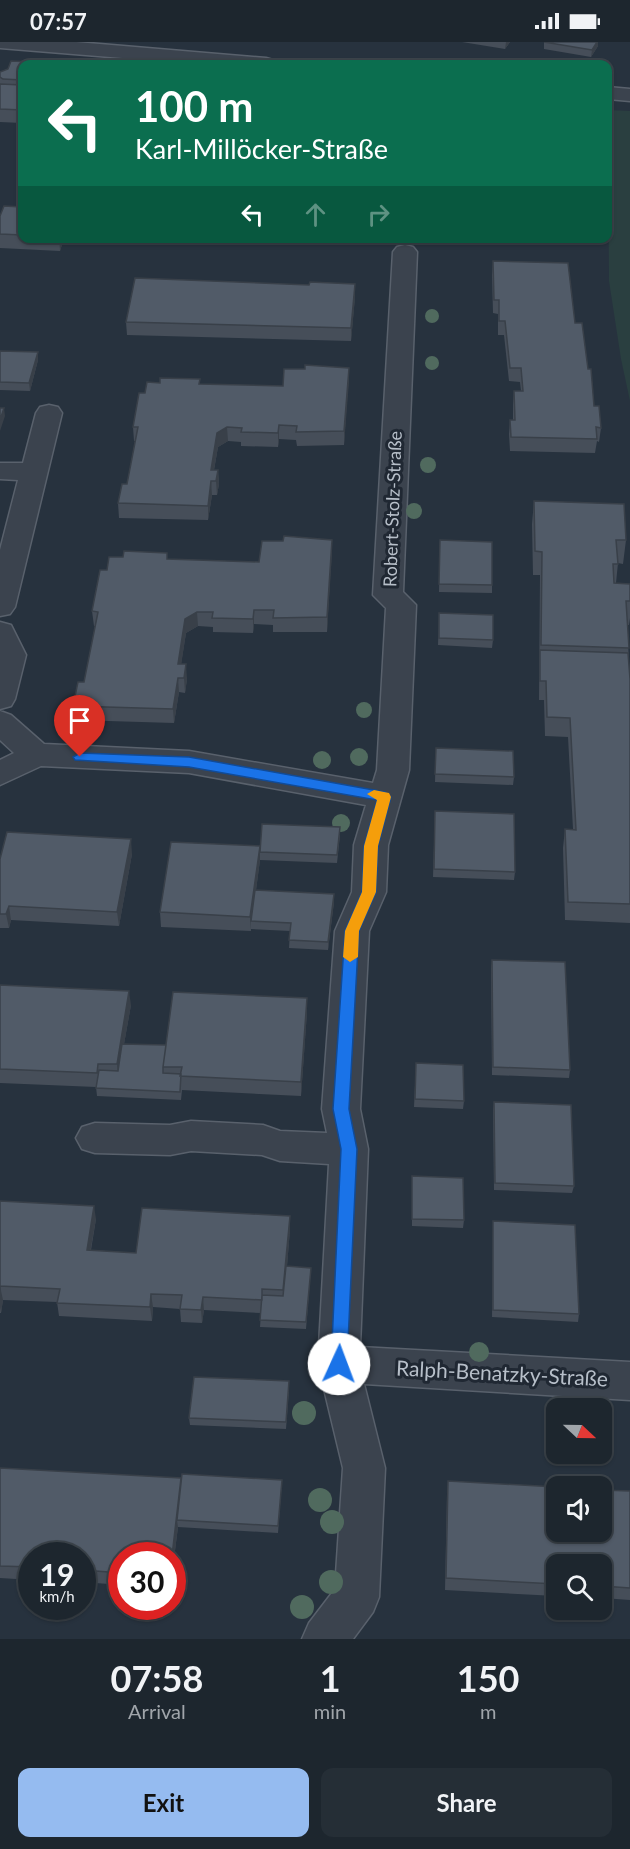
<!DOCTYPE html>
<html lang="en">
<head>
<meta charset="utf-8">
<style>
	:root { --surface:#1d262e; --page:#252e36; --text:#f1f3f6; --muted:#a0a5aa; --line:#3b434a; --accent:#95bbf0 }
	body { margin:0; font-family:Lato,sans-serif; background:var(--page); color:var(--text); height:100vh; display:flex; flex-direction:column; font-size:22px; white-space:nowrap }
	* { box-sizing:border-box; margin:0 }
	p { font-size:20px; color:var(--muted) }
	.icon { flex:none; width:33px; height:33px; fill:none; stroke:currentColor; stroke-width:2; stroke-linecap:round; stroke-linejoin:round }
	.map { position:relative; height:1597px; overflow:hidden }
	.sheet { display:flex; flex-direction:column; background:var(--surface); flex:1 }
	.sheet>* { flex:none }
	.guide { position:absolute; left:18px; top:18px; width:594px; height:183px; border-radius:12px; box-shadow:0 2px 4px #0004,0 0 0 2px var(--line); background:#0b6e4f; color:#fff; overflow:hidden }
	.needle { width:39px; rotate:112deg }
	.tools { position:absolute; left:546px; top:1356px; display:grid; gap:12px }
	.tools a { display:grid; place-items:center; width:66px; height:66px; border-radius:12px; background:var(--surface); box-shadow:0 2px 4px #0004,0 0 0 2px var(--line); font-size:30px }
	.speed { position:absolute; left:18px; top:1500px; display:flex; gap:12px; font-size:30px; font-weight:700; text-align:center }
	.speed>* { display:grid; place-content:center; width:78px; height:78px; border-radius:50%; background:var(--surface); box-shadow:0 2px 4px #0004,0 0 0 2px var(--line); line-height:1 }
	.speed small { font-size:15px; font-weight:400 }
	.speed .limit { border:9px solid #d22; background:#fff; color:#111 }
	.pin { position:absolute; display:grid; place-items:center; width:51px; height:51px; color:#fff; margin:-62px -26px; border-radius:50% 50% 50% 0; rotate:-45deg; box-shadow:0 0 6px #0007 }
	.pin .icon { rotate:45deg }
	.me { position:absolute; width:66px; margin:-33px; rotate:2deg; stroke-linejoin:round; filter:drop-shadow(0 0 4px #0008) }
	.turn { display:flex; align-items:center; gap:21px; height:126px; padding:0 18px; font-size:27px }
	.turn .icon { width:78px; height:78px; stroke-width:2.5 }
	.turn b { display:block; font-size:42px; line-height:51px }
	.lanes { display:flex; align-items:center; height:57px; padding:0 18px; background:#0003; justify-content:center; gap:30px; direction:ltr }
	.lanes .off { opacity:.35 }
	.eta { display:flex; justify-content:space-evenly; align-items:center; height:102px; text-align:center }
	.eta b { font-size:36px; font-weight:700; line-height:42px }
	.button { display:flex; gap:12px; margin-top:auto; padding:12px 18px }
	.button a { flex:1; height:69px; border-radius:12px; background:var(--accent); color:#111; font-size:24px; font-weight:700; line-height:69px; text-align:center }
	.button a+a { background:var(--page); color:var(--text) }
	.status { display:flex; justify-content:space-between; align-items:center; height:42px; padding:0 30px; background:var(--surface); direction:ltr }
	.status svg { height:16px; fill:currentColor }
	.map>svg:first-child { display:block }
</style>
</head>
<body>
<div class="status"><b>07:57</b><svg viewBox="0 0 49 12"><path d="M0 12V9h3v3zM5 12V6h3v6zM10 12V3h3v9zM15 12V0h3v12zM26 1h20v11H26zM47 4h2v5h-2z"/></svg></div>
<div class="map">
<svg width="630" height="1597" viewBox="0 0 630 1597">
	<rect width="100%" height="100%" fill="#27323e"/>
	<path fill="#2a3f40" d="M 608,68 L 630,69 L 630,359 L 621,317 L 609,239 Z"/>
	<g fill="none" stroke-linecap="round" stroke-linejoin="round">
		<defs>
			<path id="minor" d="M 0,0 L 76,0 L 266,16 L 273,18 L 277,22 L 196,22 L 0,6 Z
				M 608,45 L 630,47 L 630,59 L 608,57 Z
				M 405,203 L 413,205 L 417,210 L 403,550 L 416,563 L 409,728 L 388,803 L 386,850 L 369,889 L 360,1067 L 368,1107 L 360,1305 L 630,1320 L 630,1358 L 364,1342 L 385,1426 L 379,1555 L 373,1570 L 353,1597 L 302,1597 L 309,1581 L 335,1547 L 343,1426 L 318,1322 L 329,1122 L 280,1119 L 262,1113 L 191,1109 L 170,1113 L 95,1111 L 82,1107 L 76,1096 L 82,1085 L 95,1081 L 170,1083 L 191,1079 L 263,1083 L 280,1089 L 327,1091 L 322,1067 L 335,889 L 352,850 L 354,803 L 366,763 L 189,731 L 41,724 L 0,743 L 0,718 L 14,711 L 0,698 L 0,669 L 11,673 L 44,702 L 189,709 L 373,741 L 377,728 L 386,566 L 373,553 L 393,210 L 397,205 Z
				M 49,363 L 58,365 L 62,371 L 15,565 L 10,572 L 0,574 L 0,508 L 18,438 L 0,437 L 0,421 L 23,421 L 36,371 L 40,365 Z
				M 0,580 L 11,583 L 26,613 L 15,657 L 11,664 L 0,667 Z"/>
		</defs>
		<use href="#minor" stroke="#59616c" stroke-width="3"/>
		<use href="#minor" fill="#3b434e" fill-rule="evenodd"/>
	</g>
	<g fill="#506a5e">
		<circle cx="432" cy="274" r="7"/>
		<circle cx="432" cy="321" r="7"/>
		<circle cx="428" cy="423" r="8"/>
		<circle cx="414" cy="469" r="8"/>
		<circle cx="364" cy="668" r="8"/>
		<circle cx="359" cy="715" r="9"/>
		<circle cx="322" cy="718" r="9"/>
		<circle cx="341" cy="781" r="9"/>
		<circle cx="479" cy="1310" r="10"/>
		<circle cx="304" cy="1371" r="12"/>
		<circle cx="320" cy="1458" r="12"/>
		<circle cx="332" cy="1480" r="12"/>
		<circle cx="331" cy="1540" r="12"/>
		<circle cx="302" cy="1565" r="12"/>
	</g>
	<path fill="#464e59" d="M 462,0 L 510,0 L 505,7 Z
		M 544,0 L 598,4 L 591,15 L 544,7 Z
		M 22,22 L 22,81 L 0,80 L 0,30 Z
		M 22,165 L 22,196 L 64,196 L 60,209 L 0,206 L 0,174 Z
		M 493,219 L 575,281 L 594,364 L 601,386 L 599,400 L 597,399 L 595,411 L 510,409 L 509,392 L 510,378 L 513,378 L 513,362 L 514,349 L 521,349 L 520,340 L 509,339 L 504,293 L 498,293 L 498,272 L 493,271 L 492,233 Z
		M 355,255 L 351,299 L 127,293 L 126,280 Z
		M 0,309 L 38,310 L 38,318 L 30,349 L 0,348 Z
		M 349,326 L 344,403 L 297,404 L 296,398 L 279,397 L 278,405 L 241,404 L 241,400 L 228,399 L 218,405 L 214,428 L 218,428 L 219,442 L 217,453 L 212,453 L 208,478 L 119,476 L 118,461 L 127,442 L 135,399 L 134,399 L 133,385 L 145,351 L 200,337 L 200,342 L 283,344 L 305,327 Z
		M 534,459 L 626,498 L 623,522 L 618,521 L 616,541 L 630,542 L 630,576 L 629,583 L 627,583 L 630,637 L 630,881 L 565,878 L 563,806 L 565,787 L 573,787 L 568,695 L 545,694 L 544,658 L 539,658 L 540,533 L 533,533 L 532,482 Z
		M 332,498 L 327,590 L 273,590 L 273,583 L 254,582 L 253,591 L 213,590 L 213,585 L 198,584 L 186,591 L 181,622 L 187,637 L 185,651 L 179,650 L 174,681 L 75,678 L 73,664 L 84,640 L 95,584 L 94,584 L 92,569 L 107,528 L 168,517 L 259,520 L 283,499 Z
		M 440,498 L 492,543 L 492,551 L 439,550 Z
		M 439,571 L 493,598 L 492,606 L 438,603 Z
		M 436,706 L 514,735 L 513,743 L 435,740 Z
		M 435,769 L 515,830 L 514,838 L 433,835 Z
		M 340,793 L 337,821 L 260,818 L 256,848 L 334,852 L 334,860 L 328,908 L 289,906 L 290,889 L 251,887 L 251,886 L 251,889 L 161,885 L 160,870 L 260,810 Z
		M 132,812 L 119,884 L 11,878 L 9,886 L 0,886 L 0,817 Z
		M 492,918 L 570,1028 L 569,1036 L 492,1033 L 491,926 Z
		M 0,943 L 131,963 L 124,1002 L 166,1003 L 307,970 L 301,1054 L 182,1048 L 181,1058 L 97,1054 L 96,1045 L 0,1041 Z
		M 416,1021 L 464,1059 L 463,1067 L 414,1065 Z
		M 494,1060 L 574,1144 L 572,1151 L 494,1148 L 493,1068 Z
		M 412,1134 L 464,1178 L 463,1186 L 412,1184 Z
		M 0,1159 L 96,1177 L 91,1208 L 136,1211 L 290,1187 L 287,1224 L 311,1226 L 306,1287 L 260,1285 L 261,1271 L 204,1268 L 202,1281 L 181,1280 L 180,1267 L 153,1265 L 152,1279 L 59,1274 L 57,1260 L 3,1258 L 1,1271 L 0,1271 Z
		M 493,1179 L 579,1272 L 578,1280 L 492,1275 L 493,1187 Z
		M 289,1347 L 286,1387 L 190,1383 L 189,1376 Z
		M 0,1426 L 181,1436 L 282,1438 L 278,1491 L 178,1485 L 172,1532 L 172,1514 L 122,1514 L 122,1543 L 82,1540 L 82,1514 L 32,1514 L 32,1538 L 0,1536 Z
		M 448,1439 L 630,1449 L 630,1558 L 602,1556 L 602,1522 L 556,1522 L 556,1554 L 445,1548 L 447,1452 Z"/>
	<path fill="#394049" d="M 506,0 L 510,0 L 505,7 Z
		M 597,0 L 598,0 L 598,4 L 591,15 L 592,8 Z
		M 59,196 L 64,196 L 60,209 Z
		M 355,242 L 355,255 L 351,299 L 351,286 Z
		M 38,310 L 38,318 L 30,349 L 29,341 Z
		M 349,326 L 349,340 L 344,403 L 344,389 Z
		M 4,366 L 5,374 L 0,389 L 0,378 Z
		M 279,383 L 279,397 L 278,405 L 278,391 Z
		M 227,385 L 228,399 L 218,405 L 212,439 L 211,428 L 217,391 Z
		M 218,428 L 219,442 L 217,453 L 216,439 Z
		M 211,439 L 212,453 L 208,478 L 208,464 Z
		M 332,498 L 332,512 L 327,590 L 327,575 Z
		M 254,568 L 254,582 L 253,591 L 253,577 Z
		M 197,570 L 198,584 L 186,591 L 179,637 L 178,622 L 185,577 Z
		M 186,622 L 187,637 L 185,651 L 184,636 Z
		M 178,636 L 179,650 L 174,681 L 173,667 Z
		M 131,797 L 132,812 L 119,884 L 117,870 Z
		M 260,804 L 260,818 L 252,879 L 251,879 L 251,889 L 250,875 Z
		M 334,852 L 334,860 L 328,908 L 328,900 Z
		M 9,864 L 11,878 L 9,886 L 6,872 Z
		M 129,949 L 131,963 L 118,1036 L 117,1022 Z
		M 307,956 L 307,970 L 301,1054 L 301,1040 Z
		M 94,1164 L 96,1177 L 88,1222 L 87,1208 Z
		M 290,1174 L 290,1187 L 284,1262 L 283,1248 Z
		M 0,1244 L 3,1258 L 1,1271 L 0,1265 Z
		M 151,1252 L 153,1265 L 152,1279 L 150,1265 Z
		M 203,1255 L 204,1268 L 202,1281 L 201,1268 Z
		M 181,1436 L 177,1478 L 178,1485 L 172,1532 L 172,1514 Z"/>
	<path fill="#515b68" stroke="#394049" stroke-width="1.5" d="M 544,0 L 597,0 L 592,8 Z
		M 11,19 L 56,21 L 56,22 L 22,22 L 22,38 L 3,37 L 0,35 L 0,30 L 8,27 Z
		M 73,20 L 87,20 L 86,22 L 72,22 Z
		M 0,42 L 22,43 L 22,68 L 0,67 Z
		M 4,164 L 22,165 L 22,193 L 0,192 L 0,174 Z
		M 493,219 L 568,221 L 575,281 L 582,281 L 588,327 L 591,327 L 594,364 L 599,364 L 601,386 L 596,385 L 597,397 L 511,395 L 510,378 L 515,378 L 514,349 L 523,349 L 521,326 L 510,326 L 505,279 L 499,279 L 499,258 L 494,258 Z
		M 135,236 L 309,243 L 310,240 L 355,242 L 351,286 L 126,280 Z
		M 0,309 L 38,310 L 29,341 L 0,340 Z
		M 305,323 L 349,326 L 344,389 L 296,390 L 297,384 L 279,383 L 278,391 L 241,390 L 242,386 L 227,385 L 217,391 L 211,428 L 218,428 L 216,439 L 211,439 L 208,464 L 118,461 L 122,442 L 127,442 L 138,385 L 133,385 L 139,351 L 145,351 L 147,340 L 160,341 L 160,336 L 200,337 L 199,342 L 283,344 L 284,327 L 305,327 Z
		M 0,366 L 4,366 L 0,378 Z
		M 534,459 L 624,462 L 626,498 L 616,498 L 618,522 L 613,522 L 614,541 L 630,542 L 630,559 L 626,559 L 629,606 L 541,603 L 542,510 L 535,509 Z
		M 284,494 L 332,498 L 327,575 L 273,576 L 274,568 L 254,568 L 253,577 L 212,576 L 213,570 L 197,570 L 185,577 L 178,622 L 186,622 L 184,636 L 178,636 L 173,667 L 73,664 L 78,640 L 84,640 L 98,570 L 92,569 L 100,528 L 107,528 L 109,515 L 123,515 L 124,509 L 167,511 L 167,517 L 259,520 L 262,499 L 283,499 Z
		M 440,498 L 492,500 L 492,543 L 439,542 Z
		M 439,571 L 493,573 L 493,598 L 439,596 Z
		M 540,608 L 628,611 L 630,637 L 630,862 L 568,860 L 565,787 L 576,788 L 570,676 L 547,675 L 546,639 L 540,639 Z
		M 436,706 L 513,709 L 514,735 L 435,732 Z
		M 435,769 L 514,772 L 515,830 L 434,827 Z
		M 262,782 L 340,785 L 337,813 L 260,810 Z
		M 7,790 L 131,797 L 117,870 L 9,864 L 6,872 L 0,872 L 0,817 Z
		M 171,800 L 260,804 L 250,875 L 160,870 Z
		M 255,848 L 334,852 L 328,900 L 289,898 L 291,881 L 251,879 Z
		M 492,918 L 565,920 L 570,1028 L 493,1025 Z
		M 0,943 L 129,949 L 117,1022 L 98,1022 L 97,1031 L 0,1027 Z
		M 173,950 L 307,956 L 301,1040 L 180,1034 L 182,1025 L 163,1025 Z
		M 122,1002 L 166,1003 L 163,1025 L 163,1031 L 181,1032 L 180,1050 L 96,1046 L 99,1028 L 118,1029 Z
		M 416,1021 L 463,1023 L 464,1059 L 415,1057 Z
		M 494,1060 L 571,1063 L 574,1144 L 495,1141 Z
		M 412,1134 L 463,1136 L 464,1178 L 412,1177 Z
		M 0,1159 L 94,1164 L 87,1208 L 136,1211 L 142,1166 L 290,1174 L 283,1248 L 262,1247 L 262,1258 L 203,1255 L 201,1268 L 180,1267 L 182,1253 L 151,1252 L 150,1265 L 57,1261 L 60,1247 L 0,1244 L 0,1248 Z
		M 493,1179 L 575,1183 L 579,1272 L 493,1268 Z
		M 286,1224 L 311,1226 L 306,1280 L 260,1278 L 262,1253 L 283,1254 Z
		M 194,1335 L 289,1339 L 286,1380 L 189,1376 Z
		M 0,1426 L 181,1436 L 172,1514 L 122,1514 L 122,1531 L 82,1528 L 82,1514 L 32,1514 L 32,1525 L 0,1524 Z
		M 182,1432 L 282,1438 L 278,1484 L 177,1478 Z
		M 448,1439 L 556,1445 L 556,1490 L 602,1490 L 602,1448 L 630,1449 L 630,1546 L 602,1544 L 602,1522 L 556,1522 L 556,1542 L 446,1536 Z"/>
	<path fill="#1a73e8" stroke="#114b97" stroke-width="1.5" d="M 80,711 L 189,715 L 385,750 L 391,755 L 378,804 L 376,850 L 359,889 L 349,1067 L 357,1107 L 347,1322 L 345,1328 L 339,1330 L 333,1328 L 331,1322 L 341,1107 L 333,1067 L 345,889 L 362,850 L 364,804 L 377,758 L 189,725 L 75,718 L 73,715 Z"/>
	<path fill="#f59e0b" d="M 374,748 L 389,751 L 391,755 L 378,804 L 376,850 L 359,889 L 358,915 L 350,920 L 343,915 L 345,889 L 362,850 L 364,804 L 377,758 L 367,752 Z"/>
	<g text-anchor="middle" stroke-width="6" stroke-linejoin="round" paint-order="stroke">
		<g font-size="18" fill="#b7bfc9" stroke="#202833">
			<text transform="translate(393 467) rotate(-88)" y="6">Robert-Stolz-Straße</text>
		</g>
		<g font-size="21" fill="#b7bfc9" stroke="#202833">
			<text transform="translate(502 1332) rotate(3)" y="7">Ralph-Benatzky-Straße</text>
		</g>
	</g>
</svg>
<div class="tools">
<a><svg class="needle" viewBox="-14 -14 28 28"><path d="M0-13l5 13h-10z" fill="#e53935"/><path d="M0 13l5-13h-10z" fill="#a0a5aa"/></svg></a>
<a><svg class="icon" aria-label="sound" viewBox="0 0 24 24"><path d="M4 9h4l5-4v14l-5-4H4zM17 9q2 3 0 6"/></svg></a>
<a><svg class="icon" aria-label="search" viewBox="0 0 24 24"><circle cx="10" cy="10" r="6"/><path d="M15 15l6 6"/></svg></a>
</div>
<div class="speed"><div>19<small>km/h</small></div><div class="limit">30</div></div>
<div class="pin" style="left:80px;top:715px;background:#d93025"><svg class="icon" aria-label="arrive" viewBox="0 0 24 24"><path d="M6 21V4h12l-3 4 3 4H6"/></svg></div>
<svg class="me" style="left:339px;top:1322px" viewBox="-20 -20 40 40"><circle r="19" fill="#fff"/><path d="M0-13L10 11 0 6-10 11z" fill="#1a73e8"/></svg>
<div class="guide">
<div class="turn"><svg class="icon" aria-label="left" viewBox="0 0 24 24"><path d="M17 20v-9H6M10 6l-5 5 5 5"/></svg><div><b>100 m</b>Karl-Millöcker-Straße</div></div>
<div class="lanes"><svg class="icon" aria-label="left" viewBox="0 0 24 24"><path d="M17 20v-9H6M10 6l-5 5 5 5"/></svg><svg class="icon off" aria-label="ahead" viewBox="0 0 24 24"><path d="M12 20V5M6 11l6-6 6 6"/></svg><svg class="icon off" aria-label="right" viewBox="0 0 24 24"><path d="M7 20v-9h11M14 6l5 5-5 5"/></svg></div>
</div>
</div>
<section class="sheet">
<div class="eta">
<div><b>07:58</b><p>Arrival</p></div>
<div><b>1</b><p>min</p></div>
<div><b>150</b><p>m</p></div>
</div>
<div class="button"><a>Exit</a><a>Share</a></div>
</section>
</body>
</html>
